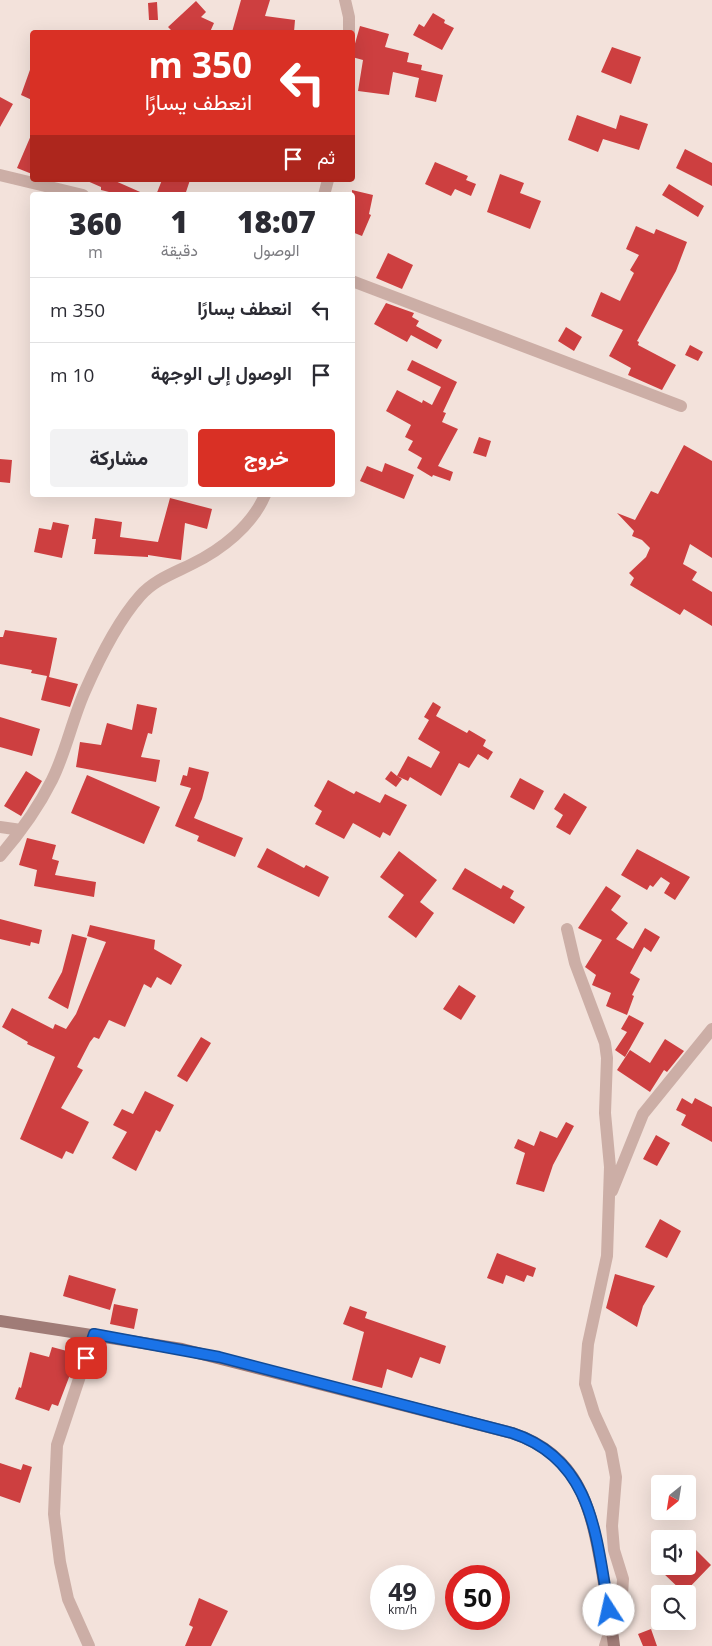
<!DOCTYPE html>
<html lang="ar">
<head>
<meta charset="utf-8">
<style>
	:root { --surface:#fff; --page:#f2f2f3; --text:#2b2b33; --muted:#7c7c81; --line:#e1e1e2; --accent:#d93025 }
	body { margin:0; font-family:"Open Sans",Vazirmatn,sans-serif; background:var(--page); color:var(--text); direction:rtl; height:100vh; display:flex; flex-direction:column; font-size:19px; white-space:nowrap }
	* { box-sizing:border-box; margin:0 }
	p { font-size:16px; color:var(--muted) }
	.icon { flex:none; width:28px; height:28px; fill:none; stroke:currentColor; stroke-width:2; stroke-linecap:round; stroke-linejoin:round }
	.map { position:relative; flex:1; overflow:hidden; direction:ltr }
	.side { position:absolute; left:30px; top:192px; width:325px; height:305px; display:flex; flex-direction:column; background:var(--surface); border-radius:5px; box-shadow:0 5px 20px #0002; direction:rtl }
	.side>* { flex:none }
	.hud { position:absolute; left:30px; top:30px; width:325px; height:152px; border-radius:5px; box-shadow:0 5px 20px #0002; direction:rtl; background:#d93025; color:#fff; overflow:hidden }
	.needle { width:32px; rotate:210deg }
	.controls { position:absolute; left:651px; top:1475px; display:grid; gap:10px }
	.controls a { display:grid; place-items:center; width:45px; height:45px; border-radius:5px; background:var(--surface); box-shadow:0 5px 20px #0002; font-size:25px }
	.speed { position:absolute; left:370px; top:1565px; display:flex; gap:10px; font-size:25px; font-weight:700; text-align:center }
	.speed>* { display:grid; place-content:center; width:65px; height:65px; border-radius:50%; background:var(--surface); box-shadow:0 5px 20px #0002; line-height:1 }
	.speed small { font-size:12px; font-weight:400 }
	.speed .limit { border:8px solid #d22; background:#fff; color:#111 }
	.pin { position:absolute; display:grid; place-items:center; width:42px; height:42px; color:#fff; margin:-21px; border-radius:10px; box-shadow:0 2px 8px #0006 }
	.me { position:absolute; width:55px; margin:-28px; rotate:350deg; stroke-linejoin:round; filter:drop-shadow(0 0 4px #0008) }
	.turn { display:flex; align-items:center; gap:18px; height:105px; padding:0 20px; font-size:22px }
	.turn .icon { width:65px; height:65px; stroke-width:2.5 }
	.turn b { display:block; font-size:35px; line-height:42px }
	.then { display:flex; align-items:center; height:48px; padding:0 20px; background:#0003; gap:10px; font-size:19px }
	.eta { display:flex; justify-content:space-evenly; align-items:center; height:85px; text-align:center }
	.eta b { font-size:30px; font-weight:800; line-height:35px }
	.action { display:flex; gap:10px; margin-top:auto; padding:10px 20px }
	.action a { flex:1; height:58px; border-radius:5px; background:var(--accent); color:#fff; font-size:20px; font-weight:800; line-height:58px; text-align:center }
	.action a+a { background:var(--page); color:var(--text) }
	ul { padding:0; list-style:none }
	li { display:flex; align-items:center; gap:15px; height:65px; padding:0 20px; border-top:1px solid var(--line) }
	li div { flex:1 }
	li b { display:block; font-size:19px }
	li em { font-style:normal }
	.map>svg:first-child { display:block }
</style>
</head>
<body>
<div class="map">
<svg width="712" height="1646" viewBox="0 0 712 1646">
	<rect width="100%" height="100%" fill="#f3e2db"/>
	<path fill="#cd3f40" d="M 241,0 L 270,0 L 265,16 L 295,20 L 294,32 L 232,32 Z
		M 196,1 L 206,12 L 201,17 L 214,23 L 210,32 L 173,32 L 168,27 Z
		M 157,2 L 158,20 L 149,20 L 148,3 Z
		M 433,13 L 445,20 L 444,23 L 454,28 L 442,50 L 413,35 L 419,24 L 424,27 Z
		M 360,26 L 389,34 L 385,47 L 409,53 L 407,62 L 422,65 L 421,70 L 443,75 L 436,102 L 415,97 L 419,78 L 393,72 L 389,95 L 358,91 L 363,60 L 352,57 L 352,54 Z
		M 612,47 L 641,57 L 631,84 L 601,72 Z
		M 31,67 L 32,67 L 32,100 L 21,95 Z
		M 0,97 L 13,104 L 0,127 Z
		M 577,115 L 616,129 L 620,115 L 648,124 L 639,150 L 603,139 L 598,152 L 568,140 Z
		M 32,133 L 32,174 L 17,168 Z
		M 685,149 L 712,163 L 712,186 L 676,168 Z
		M 435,162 L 468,176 L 466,180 L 476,184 L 471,196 L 455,189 L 451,196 L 425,184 Z
		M 500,174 L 524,183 L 520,193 L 541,201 L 530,229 L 487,212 Z
		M 85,180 L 113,180 L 147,195 L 121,195 L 101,190 L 101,187 Z
		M 162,180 L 190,180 L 185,195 L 156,195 Z
		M 669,184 L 704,206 L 698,217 L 662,195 Z
		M 352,190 L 373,195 L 369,214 L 371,215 L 362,236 L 352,232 Z
		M 636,226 L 654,234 L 656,229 L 687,242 L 676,271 L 637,341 L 639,342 L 638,345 L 676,365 L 662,390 L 628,375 L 631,368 L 609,356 L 623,330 L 591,316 L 601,292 L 620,301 L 634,273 L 630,270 L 639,255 L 626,249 Z
		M 388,253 L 413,265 L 402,289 L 376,278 Z
		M 386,303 L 414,313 L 412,317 L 419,321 L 416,326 L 442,340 L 437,349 L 411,335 L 407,342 L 374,324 Z
		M 566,327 L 582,337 L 574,351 L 558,341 Z
		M 690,345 L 703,352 L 698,361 L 685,355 Z
		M 412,360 L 457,382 L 443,412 L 446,413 L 442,422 L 458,429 L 438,466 L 453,472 L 450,481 L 433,475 L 432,477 L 417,468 L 422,458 L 408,450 L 413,441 L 405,437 L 411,425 L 386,411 L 397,390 L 422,403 L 423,400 L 432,405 L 441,387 L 407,370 Z
		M 479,437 L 491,441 L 486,457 L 473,453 Z
		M 684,445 L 712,461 L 712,558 L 690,544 L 683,564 L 697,572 L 692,580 L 712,592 L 712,626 L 684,609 L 680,615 L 630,585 L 634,578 L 629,573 L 646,557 L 650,548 L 642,540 L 632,536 L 634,531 L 617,513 L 635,520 L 651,491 L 658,494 Z
		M 0,459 L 12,460 L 10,483 L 0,482 Z
		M 385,463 L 414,475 L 404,499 L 360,481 L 367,466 L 382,472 Z
		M 170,498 L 212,509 L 207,529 L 185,523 L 181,560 L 148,555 L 148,557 L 94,554 L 96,539 L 92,539 L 95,518 L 122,522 L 120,537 L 158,542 Z
		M 53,522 L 69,525 L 62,558 L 34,552 L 39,528 L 51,530 Z
		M 5,630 L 57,638 L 49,677 L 78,684 L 70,707 L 41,700 L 47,676 L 31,673 L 32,670 L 0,664 L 0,637 L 3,637 Z
		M 433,702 L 441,707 L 436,716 L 467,733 L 469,730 L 486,740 L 483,746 L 493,752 L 488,760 L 478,754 L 469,768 L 459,763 L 441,796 L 410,777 L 408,781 L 397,776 L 402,779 L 396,787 L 385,779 L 391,771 L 397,776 L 408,756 L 431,768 L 440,752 L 418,739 L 429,720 L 424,717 Z
		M 137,704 L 157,708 L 152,734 L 148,733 L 141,757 L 160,760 L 156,782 L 76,767 L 80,742 L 101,745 L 107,723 L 132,730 Z
		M 0,717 L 40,729 L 32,756 L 0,747 Z
		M 189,767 L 209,772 L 202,799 L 194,818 L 243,838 L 235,857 L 197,841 L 199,836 L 175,826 L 191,788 L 180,785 L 183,775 L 187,776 Z
		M 26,771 L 42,781 L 21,816 L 4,806 Z
		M 87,775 L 160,807 L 144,844 L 71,813 Z
		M 520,778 L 544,791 L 534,810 L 510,797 Z
		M 328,780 L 354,794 L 356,791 L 380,803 L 385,794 L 407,805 L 390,836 L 383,832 L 380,838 L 353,823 L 344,839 L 315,824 L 322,811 L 314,806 Z
		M 564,793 L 587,807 L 570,835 L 556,827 L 563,815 L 554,809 Z
		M 27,838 L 56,845 L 52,859 L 59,861 L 55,875 L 96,882 L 94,897 L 34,886 L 37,870 L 19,865 Z
		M 267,848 L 304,868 L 306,865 L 329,877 L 319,897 L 257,867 Z
		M 637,849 L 690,877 L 675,900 L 664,893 L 670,883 L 661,877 L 653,887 L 650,885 L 647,890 L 621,875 Z
		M 399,851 L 437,880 L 420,902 L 434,913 L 416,938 L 388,917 L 404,895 L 380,877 Z
		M 465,868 L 501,889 L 503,885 L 514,891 L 510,898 L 525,907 L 514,924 L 452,889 Z
		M 606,886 L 621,896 L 611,910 L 628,923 L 616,939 L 633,949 L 645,928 L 660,937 L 651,952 L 644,947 L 630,973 L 640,979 L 632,995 L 634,996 L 627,1015 L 606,1006 L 611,993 L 592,985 L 596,975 L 585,967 L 602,940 L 578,928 Z
		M 0,919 L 42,930 L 39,944 L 31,942 L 30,946 L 0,939 Z
		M 90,925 L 155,940 L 154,949 L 182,965 L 171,985 L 157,977 L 151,988 L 144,984 L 125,1027 L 109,1020 L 99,1039 L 94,1037 L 90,1042 L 77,1067 L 83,1070 L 61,1108 L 89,1122 L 73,1154 L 66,1151 L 62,1159 L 20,1139 L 55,1057 L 27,1044 L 28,1042 L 2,1027 L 12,1008 L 53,1029 L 55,1024 L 66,1029 L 76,1014 L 106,942 L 87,936 Z
		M 72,934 L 87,938 L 68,1009 L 48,998 L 62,972 Z
		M 459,985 L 476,996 L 461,1020 L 443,1009 Z
		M 629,1015 L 644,1023 L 625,1057 L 615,1050 L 627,1032 L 621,1029 Z
		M 201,1037 L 211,1043 L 187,1082 L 177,1076 Z
		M 665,1039 L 684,1051 L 667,1072 L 664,1070 L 650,1092 L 617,1070 L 630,1050 L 650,1063 Z
		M 145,1091 L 174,1105 L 160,1132 L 156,1130 L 136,1171 L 112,1158 L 127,1132 L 113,1125 L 122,1109 L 133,1114 Z
		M 682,1098 L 692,1104 L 695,1098 L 712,1107 L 712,1142 L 681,1125 L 686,1115 L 676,1110 Z
		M 566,1122 L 574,1126 L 553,1165 L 544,1192 L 516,1184 L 525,1153 L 514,1148 L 518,1139 L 534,1146 L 540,1131 L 557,1138 Z
		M 656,1135 L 670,1143 L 657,1166 L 643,1159 Z
		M 660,1219 L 681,1231 L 667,1258 L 645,1247 Z
		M 497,1253 L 536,1268 L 533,1277 L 527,1275 L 524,1282 L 506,1275 L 503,1284 L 487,1278 Z
		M 615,1274 L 655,1286 L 643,1306 L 637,1327 L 606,1308 Z
		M 69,1275 L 116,1289 L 110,1310 L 63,1296 Z
		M 114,1304 L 138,1309 L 134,1329 L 110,1324 Z
		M 350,1306 L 367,1312 L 365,1318 L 446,1346 L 440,1364 L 420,1357 L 412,1378 L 387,1369 L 382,1388 L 352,1380 L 364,1332 L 343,1324 Z
		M 52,1347 L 78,1354 L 58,1406 L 52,1404 L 49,1411 L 15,1399 L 19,1387 L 21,1388 L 30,1352 L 49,1357 Z
		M 0,1463 L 21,1470 L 23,1464 L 32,1467 L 20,1503 L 0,1496 Z
		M 688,1542 L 711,1565 L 684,1593 L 662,1572 L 668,1566 L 688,1566 Z
		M 199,1598 L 228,1611 L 211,1646 L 185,1646 L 193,1627 L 189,1625 Z
		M 651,1629 L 657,1646 L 643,1646 L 638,1634 Z"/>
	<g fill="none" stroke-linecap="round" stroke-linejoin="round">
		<path stroke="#ccaea6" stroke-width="12" d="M 345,0 L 349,17 L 349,32
			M 0,175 L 83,195
			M 324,195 L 328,180
			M 352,281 L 681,406
			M 0,827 L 21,830
			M 0,856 C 20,833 38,808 52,780 C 66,752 72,720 85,691 C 99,659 117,622 140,596 C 154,580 174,573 192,564 C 221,550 252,526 265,495
			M 567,929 L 575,963 L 605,1043 L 607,1058 L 605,1113 L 610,1167 L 607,1256 L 588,1344 L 585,1384 L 594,1413 L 611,1450 L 616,1477 L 612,1526 L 614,1550 L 623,1579 L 622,1595 L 605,1646
			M 612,1191 L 643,1114 L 712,1029
			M 89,1646 L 68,1599 L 60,1562 L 54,1514 L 57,1445 L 94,1334"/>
		<path stroke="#a07c77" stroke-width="12" d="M 0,1321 L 182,1349 L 512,1433 C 580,1455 591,1508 602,1571 C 606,1596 611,1621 614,1646"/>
	</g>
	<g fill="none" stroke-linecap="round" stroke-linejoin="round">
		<defs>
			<path id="route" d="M 86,1358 L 94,1334 L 219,1357 L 512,1433 C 594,1460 596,1538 609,1610"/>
		</defs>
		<use href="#route" stroke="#114b97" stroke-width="12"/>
		<use href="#route" stroke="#1a73e8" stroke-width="9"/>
	</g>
</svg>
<div class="controls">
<a><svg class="needle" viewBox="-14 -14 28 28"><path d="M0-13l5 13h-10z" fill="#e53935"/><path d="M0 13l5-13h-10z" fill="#7c7c81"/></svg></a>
<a><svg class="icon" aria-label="sound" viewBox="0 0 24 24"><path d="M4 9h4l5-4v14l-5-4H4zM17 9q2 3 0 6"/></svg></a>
<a><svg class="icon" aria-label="search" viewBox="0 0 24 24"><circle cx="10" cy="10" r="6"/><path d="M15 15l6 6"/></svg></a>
</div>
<div class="speed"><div>49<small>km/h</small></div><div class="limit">50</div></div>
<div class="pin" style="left:86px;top:1358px;background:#d93025"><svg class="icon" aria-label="arrive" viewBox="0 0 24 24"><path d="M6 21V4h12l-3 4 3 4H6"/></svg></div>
<svg class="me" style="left:609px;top:1610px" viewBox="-20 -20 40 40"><circle r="19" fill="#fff"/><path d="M0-13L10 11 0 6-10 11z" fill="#1a73e8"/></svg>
<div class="hud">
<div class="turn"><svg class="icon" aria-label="left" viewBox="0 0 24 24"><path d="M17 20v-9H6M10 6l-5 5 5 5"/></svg><div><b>350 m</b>انعطف يسارًا</div></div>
<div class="then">ثم<svg class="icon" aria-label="arrive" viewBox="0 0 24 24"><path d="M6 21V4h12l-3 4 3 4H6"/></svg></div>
</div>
<section class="side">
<div class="eta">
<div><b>18:07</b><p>الوصول</p></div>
<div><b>1</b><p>دقيقة</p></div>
<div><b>360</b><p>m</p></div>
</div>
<ul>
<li><svg class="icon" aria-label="left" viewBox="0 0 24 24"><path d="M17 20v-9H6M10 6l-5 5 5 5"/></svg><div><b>انعطف يسارًا</b></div><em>350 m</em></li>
<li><svg class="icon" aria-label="arrive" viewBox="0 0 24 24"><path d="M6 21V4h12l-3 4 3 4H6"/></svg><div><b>الوصول إلى الوجهة</b></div><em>10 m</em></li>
</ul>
<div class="action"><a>خروج</a><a>مشاركة</a></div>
</section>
</div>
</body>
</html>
